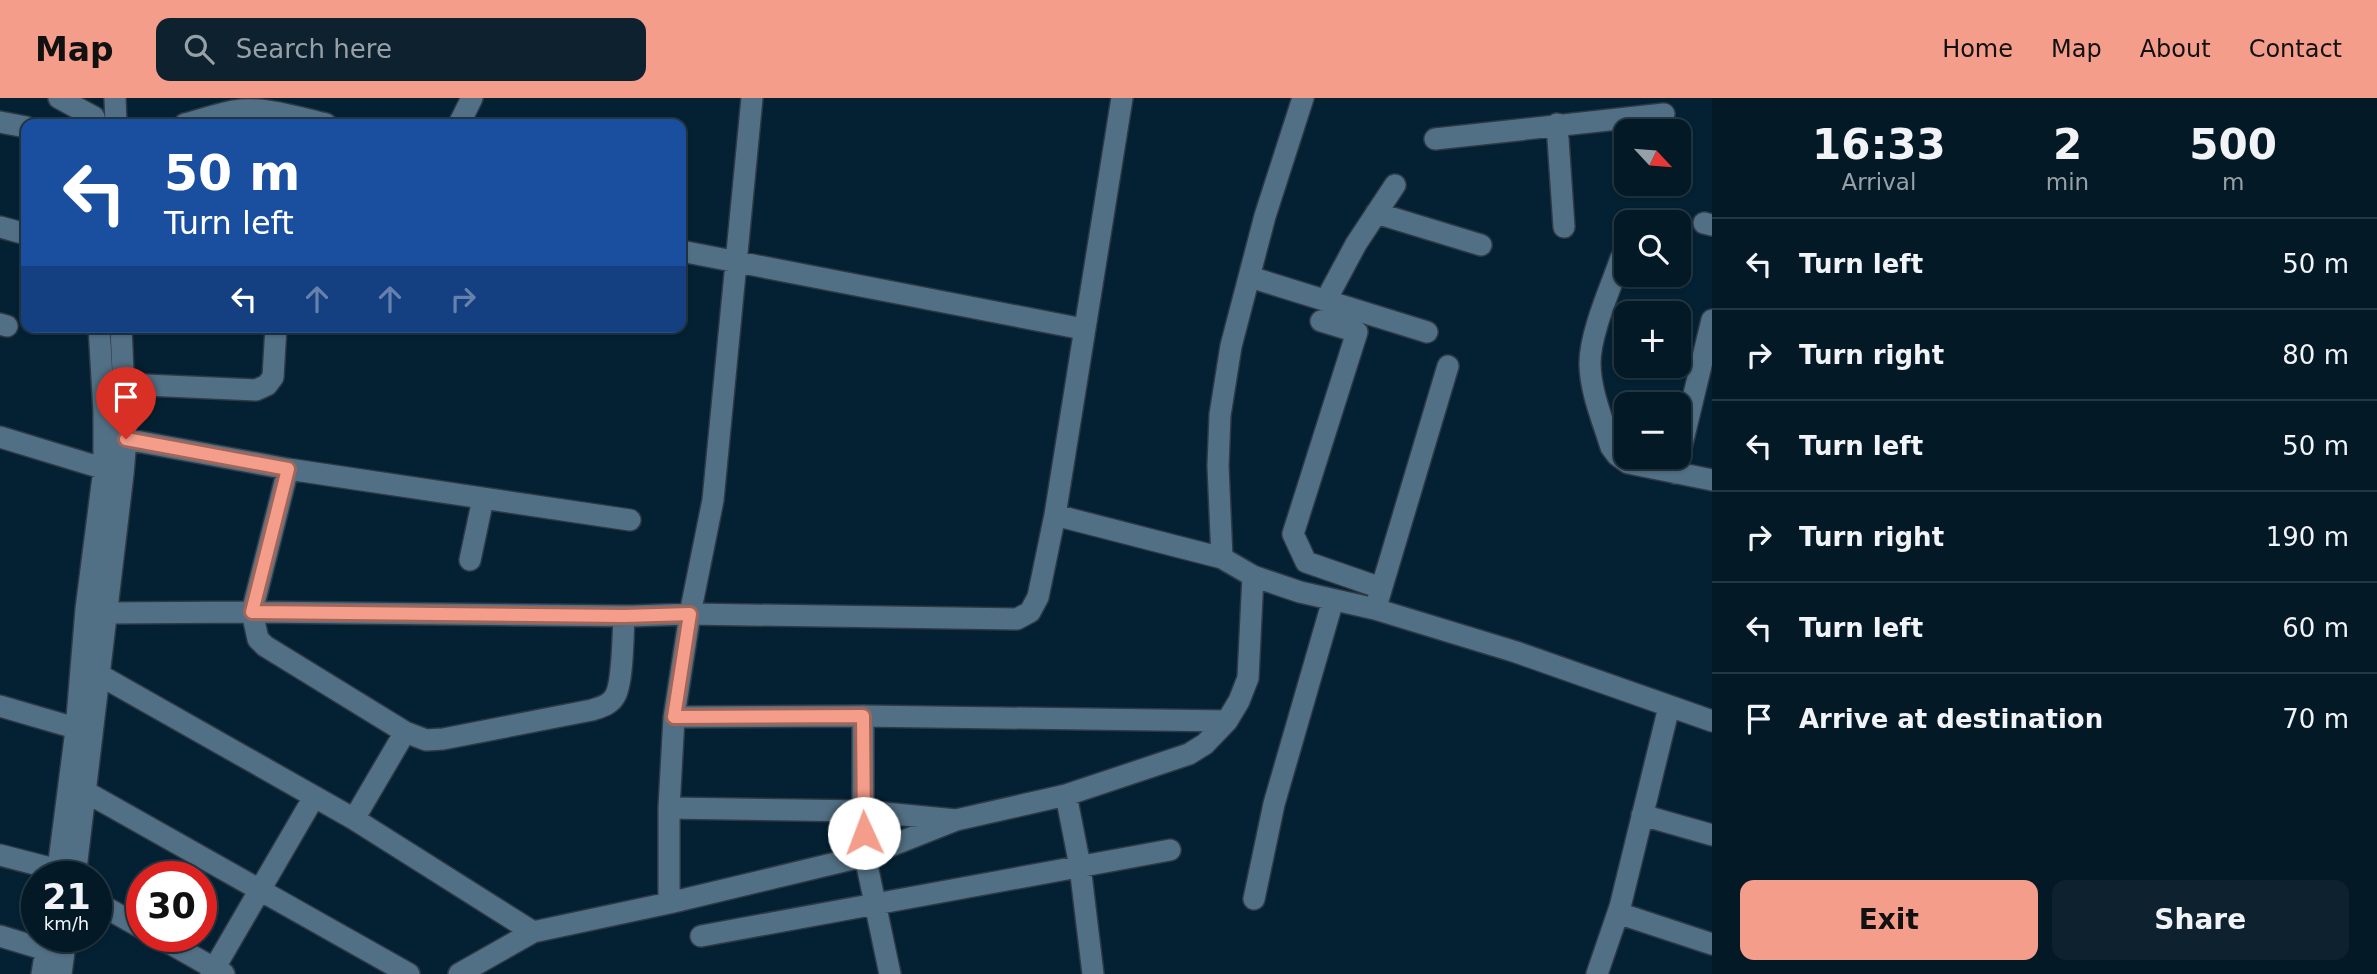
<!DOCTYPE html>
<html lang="en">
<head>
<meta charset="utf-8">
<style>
	:root { --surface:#031926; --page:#0d222e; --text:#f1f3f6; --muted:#97a0a7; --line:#243843; --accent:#f49d8b }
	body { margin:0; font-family:"DejaVu Sans",sans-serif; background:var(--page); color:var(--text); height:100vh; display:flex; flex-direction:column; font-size:26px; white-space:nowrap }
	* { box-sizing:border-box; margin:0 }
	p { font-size:23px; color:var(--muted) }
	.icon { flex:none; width:38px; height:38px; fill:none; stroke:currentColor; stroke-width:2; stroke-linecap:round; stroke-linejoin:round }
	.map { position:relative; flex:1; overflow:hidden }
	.drawer { display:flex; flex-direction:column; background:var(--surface); width:665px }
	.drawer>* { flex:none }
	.banner { position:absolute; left:21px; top:21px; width:665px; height:214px; border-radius:14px; box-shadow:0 2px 5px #0004,0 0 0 2px var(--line); background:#1a4fa0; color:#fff; overflow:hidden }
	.needle { width:46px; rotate:116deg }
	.controls { position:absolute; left:1614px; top:21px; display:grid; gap:14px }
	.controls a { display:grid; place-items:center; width:77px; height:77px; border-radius:14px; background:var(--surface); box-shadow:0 2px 5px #0004,0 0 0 2px var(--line); font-size:35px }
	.speed { position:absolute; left:21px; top:763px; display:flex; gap:14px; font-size:35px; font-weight:700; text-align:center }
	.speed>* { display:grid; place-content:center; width:91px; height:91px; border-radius:50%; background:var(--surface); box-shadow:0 2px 5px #0004,0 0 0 2px var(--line); line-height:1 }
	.speed small { font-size:18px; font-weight:400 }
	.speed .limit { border:10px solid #d22; background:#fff; color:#111 }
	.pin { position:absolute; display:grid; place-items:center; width:60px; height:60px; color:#fff; margin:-72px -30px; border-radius:50% 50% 50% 0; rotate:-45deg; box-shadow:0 0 7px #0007 }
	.pin .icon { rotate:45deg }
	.me { position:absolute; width:77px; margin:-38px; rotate:358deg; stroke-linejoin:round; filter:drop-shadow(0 0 5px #0008) }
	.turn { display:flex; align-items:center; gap:24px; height:147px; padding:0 28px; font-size:32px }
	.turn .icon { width:91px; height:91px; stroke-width:2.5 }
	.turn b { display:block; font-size:49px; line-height:60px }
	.lanes { display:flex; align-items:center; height:66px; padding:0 28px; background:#0003; justify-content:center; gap:35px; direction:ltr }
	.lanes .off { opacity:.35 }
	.eta { display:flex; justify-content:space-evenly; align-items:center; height:119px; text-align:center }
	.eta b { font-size:42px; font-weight:700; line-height:49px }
	.action { display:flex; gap:14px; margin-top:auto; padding:14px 28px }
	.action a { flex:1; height:80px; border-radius:14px; background:var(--accent); color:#111; font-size:28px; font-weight:700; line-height:80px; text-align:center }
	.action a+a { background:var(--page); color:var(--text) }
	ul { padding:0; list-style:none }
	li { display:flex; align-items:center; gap:21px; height:91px; padding:0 28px; border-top:2px solid var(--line) }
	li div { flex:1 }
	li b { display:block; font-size:26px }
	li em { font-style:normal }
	header { display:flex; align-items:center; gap:42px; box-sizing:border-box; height:98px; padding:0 35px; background:var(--accent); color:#111 }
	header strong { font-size:33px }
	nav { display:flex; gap:38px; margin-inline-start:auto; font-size:24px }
	.search { width:490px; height:63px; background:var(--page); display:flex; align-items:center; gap:18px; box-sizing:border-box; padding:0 24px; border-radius:14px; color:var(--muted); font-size:26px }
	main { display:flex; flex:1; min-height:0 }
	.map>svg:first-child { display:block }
</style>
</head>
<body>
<header>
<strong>Map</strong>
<div class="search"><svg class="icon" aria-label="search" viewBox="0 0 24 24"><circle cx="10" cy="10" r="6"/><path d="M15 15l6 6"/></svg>Search here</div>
<nav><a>Home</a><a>Map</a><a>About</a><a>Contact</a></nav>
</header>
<main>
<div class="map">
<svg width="1712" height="876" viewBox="0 0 1712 876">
	<rect width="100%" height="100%" fill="#042133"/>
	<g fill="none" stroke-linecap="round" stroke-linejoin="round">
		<defs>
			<path id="minor" d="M 59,0 L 94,19
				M 115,0 L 116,26
				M 1122,0 L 1055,417 L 1222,460 L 1253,478 L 1300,494 L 1375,511 L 1516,554 L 1712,623
				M 0,24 L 26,29
				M 185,26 C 201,22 217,16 233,13 C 264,8 296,19 326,26
				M 459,26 L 472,0
				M 1557,26 L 1564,129
				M 1435,41 L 1664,16
				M 1376,115 L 1481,147
				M 1704,125 L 1712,127
				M 0,129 L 26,136
				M 681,153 L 1083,231
				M 1621,160 C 1611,189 1590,235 1590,265 C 1590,293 1603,323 1611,349 L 1617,357 L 1628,365 L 1712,382
				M 1250,179 L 1427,234
				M 1326,202 L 1356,146 L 1395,87
				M 1321,223 L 1357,234 L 1293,436 L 1306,464 L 1381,490
				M 0,226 L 7,228
				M 123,286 L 256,292 L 267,287 L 273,279 L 276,229
				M 0,339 L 115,374
				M 114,339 L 288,371 L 630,422
				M 288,371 L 252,514 L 631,518 L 690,516 L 1017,521 L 1030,514 L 1038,499 L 1055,417
				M 1675,375 L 1712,222
				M 1222,460 L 1218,368 L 1220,317 L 1231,248 L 1265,118 L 1303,0
				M 470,462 L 483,401
				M 1378,502 L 1448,268
				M 107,515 L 252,514 L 258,541 L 265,548 L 405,634 L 426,642 L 443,641 L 592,612 C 601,609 610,607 615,598 C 623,585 623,535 624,518
				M 89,571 L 354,721 L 533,834
				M 0,608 L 89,634
				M 1669,609 L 1620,809 L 1624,817 L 1712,846
				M 674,619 L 863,618 L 1227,623 L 1239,603 L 1248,580 L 1253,478
				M 86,694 L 409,876
				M 669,710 L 863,713 L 863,618
				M 1642,717 L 1712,737
				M 354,721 L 405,634
				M 956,722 L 863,713 L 865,758 L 956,722 L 1066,697
				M 0,757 L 58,772
				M 57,779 L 76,632 L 86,511 L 104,371 L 104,314 L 99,229
				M 75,779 L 123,376 L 126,341 L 121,229
				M 1254,801 L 1274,706 L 1333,502
				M 96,804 L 142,830
				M 669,805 L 669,710 L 674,619 L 690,516 L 713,402 L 752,0
				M 0,838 L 46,852
				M 157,838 L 224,876
				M 701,838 L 1170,752
				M 42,876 L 48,840
				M 61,876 L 66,838
				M 211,876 L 314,699
				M 459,876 L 533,834 L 669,805 L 865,758 L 890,876
				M 1093,876 L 1080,768 L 1066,697 L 1189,656 L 1205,646 L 1227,623
				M 1597,876 L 1620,809"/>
		</defs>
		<use href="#minor" stroke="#2e3945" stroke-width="24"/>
		<use href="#minor" stroke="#527085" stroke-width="21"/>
	</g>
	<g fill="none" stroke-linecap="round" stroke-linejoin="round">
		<defs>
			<path id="route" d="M 126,341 L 288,371 L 252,514 L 624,518 L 690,516 L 674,619 L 863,618 L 864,735"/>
		</defs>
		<use href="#route" stroke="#9f665a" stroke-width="18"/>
		<use href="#route" stroke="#f49d8b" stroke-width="12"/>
	</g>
</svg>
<div class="controls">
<a><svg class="needle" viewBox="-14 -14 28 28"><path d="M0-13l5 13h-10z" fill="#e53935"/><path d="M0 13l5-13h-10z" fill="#97a0a7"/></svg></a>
<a><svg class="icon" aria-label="search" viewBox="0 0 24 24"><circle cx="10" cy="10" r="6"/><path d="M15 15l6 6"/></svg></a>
<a>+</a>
<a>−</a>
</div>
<div class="speed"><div>21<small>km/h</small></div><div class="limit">30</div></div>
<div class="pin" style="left:126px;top:341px;background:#d93025"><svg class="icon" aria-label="arrive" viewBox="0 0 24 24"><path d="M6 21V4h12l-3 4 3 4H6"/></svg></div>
<svg class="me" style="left:864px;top:735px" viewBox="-20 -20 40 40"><circle r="19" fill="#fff"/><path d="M0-13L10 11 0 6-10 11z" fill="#f49d8b"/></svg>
<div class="banner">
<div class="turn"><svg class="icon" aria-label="left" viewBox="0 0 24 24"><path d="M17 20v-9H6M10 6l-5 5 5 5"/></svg><div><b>50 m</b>Turn left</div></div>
<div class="lanes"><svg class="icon" aria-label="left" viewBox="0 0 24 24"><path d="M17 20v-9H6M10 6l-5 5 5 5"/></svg><svg class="icon off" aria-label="ahead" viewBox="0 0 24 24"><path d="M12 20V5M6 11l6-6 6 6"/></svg><svg class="icon off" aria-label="ahead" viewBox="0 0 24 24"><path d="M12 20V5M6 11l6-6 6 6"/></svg><svg class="icon off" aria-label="right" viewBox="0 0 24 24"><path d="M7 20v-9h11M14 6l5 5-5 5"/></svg></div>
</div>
</div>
<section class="drawer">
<div class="eta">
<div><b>16:33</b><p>Arrival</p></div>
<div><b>2</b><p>min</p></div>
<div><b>500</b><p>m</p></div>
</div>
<ul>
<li><svg class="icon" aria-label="left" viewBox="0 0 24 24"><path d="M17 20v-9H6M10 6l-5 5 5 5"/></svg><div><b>Turn left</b></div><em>50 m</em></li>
<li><svg class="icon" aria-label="right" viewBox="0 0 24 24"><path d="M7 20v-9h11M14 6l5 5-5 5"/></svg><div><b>Turn right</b></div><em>80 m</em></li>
<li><svg class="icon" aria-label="left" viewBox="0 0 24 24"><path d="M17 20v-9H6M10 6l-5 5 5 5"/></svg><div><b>Turn left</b></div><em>50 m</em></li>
<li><svg class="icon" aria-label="right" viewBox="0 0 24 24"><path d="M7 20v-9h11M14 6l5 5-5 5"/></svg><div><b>Turn right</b></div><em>190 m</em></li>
<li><svg class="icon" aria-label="left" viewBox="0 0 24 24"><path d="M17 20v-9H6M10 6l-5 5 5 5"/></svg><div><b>Turn left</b></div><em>60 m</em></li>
<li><svg class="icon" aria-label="arrive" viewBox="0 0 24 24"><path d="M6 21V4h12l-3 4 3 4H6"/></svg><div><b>Arrive at destination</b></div><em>70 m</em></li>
</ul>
<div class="action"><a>Exit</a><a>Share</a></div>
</section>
</main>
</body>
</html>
